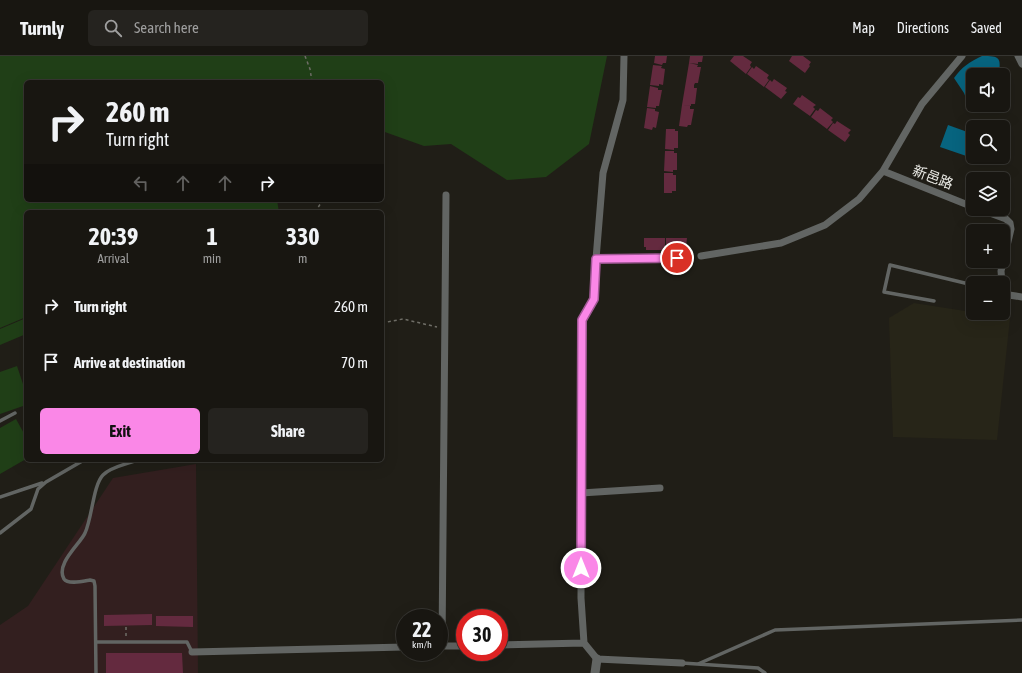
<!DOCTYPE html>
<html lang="en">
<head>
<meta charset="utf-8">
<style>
	:root { --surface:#181611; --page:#25231f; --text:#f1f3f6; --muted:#9f9f9f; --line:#363531; --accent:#fa87e7 }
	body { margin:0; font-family:"Asap Condensed","Noto Sans SC",sans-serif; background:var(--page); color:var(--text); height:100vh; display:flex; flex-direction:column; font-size:15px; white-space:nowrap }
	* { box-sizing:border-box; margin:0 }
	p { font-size:13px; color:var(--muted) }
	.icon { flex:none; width:22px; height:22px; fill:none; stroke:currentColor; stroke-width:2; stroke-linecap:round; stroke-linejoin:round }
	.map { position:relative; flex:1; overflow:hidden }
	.sheet { position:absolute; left:24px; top:154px; width:360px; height:252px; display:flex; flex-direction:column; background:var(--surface); border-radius:6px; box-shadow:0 4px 16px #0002,0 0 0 1px var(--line) }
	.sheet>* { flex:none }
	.top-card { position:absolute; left:24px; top:24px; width:360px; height:122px; border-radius:6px; box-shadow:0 4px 16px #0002,0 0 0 1px var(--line); background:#181611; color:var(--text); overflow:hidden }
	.tools { position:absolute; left:966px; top:12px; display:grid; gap:8px }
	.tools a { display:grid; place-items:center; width:44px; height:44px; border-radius:6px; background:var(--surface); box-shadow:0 4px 16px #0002,0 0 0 1px var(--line); font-size:20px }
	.speed { position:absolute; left:396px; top:553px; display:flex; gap:8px; font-size:20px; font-weight:700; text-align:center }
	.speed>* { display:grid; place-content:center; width:52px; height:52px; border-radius:50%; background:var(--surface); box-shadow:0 4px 16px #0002,0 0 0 1px var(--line); line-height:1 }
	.speed small { font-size:10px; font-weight:400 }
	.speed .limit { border:6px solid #d22; background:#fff; color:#111 }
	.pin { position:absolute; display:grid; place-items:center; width:34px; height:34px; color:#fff; margin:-17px; border:2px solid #fff; border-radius:50%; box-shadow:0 1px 4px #0007 }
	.me { position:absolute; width:44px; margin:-22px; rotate:0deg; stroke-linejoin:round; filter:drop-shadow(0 0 3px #0008) }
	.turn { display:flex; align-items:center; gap:14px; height:84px; padding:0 16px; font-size:18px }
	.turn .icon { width:52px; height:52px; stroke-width:2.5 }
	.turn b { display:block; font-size:28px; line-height:34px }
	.lanes { display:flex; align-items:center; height:38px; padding:0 16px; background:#0003; justify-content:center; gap:20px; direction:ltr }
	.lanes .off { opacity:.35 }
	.eta { display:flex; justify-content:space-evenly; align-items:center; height:68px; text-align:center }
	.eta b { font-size:24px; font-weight:700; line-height:28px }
	.cta { display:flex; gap:8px; margin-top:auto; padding:8px 16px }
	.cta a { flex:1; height:46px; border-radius:6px; background:var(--accent); color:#111; font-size:16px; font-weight:700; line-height:46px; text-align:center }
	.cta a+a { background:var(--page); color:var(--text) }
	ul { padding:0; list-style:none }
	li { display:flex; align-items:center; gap:12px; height:56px; padding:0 16px }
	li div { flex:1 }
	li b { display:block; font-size:15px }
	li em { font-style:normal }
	header { display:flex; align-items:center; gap:24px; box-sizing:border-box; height:56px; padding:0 20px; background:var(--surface); border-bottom:1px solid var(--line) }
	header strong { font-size:19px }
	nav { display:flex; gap:22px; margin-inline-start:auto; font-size:14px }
	.search { width:280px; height:36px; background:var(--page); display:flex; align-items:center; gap:10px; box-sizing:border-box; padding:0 14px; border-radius:6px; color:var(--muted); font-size:15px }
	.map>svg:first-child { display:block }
</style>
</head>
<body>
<header>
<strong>Turnly</strong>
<div class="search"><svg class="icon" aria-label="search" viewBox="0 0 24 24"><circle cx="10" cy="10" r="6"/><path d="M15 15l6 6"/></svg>Search here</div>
<nav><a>Map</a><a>Directions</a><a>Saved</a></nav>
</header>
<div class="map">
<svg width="1022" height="617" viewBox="0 0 1022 617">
	<rect width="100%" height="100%" fill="#201e17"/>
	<path fill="#331f1f" d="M 196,408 L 198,617 L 0,617 L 0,569 L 28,550 L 113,422 Z"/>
	<path fill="#272518" d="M 914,247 L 1010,262 L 997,384 L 893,381 L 889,262 Z"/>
	<path fill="#203f17" d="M 0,0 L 607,0 L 589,88 L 546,121 L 507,124 L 451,88 L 424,90 L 382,75 L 382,26 L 26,26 L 26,144 L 277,144 L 279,156 L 26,156 L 26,261 L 0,272 Z
		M 26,262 L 26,278 L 0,289 L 0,273 Z
		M 17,310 L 26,337 L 26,349 L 0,358 L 0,316 Z
		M 16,363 L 26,381 L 26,403 L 0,418 L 0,372 Z"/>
	<path fill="#07647f" d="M 982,0 C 1000,0 1001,1 999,19 L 973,19 L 973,49 L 980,49 L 971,55 L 964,37 L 954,22 C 962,11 969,6 982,0 Z
		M 948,69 L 973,78 L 973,101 L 979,101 L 978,104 L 940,91 Z"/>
	<path fill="#642a3f" d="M 655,0 L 667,0 L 666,7 L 663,7 L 662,9 L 654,7 Z
		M 690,0 L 703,0 L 702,6 L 698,6 L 698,8 L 689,7 Z
		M 734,0 L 743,0 L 752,6 L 750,9 L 751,11 L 746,18 L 730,5 Z
		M 792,0 L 803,0 L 811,6 L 809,9 L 810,10 L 805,17 L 789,5 Z
		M 689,7 L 698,9 L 697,11 L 701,11 L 698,27 L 695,27 L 694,29 L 694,32 L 697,32 L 695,48 L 691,48 L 691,50 L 682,49 Z
		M 653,9 L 662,10 L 661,12 L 665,13 L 663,29 L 659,28 L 659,30 L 650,29 Z
		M 756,10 L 769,19 L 767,22 L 769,24 L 764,31 L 747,18 L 752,11 L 754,13 Z
		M 774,23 L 787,32 L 785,35 L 787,36 L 781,43 L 765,31 L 770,24 L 772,26 Z
		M 650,30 L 658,32 L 658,34 L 662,34 L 659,50 L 656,50 L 656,52 L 647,51 Z
		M 802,39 L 816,49 L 813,51 L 815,53 L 810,60 L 793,48 L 798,41 L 800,42 Z
		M 682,49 L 690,50 L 690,53 L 694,53 L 691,69 L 688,69 L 687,71 L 679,70 Z
		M 647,52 L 655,53 L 655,55 L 659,56 L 656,72 L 653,71 L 652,74 L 644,72 Z
		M 820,52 L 833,62 L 831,64 L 833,66 L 827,73 L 811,61 L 816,54 L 818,55 Z
		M 837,65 L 851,74 L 848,77 L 850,79 L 845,86 L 828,74 L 833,67 L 835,68 Z
		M 666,73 L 675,73 L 675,75 L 678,75 L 678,92 L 674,92 L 674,94 L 665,93 Z
		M 665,95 L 674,95 L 674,97 L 677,97 L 677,114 L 673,114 L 673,116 L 664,115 Z
		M 664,117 L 673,117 L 673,119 L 676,119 L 676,135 L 672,135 L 672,137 L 664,137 Z
		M 644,182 L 665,182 L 665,191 L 663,191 L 663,194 L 646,194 L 646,191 L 644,191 Z
		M 666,182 L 687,182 L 686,191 L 684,191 L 684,195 L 668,195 L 668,191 L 666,191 Z
		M 152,558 L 152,569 L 104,570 L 104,559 Z
		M 156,560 L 193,560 L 193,571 L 156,570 Z
		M 106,597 L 182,597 L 183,617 L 106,617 Z"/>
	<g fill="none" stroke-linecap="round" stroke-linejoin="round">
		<path stroke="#6f6e67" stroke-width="1.5" stroke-dasharray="3 3" stroke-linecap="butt" d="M 305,0 L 310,13 L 312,26
			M 315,156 L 323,144
			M 683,202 L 693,201
			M 382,267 L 403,263 L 437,271
			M 126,571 L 126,581"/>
		<path stroke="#626563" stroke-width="3.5" d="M 934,245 L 884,236 L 890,209 L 973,229
			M 0,365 L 15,357
			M 0,441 L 42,427
			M 0,477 L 31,453 L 38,433 L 46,426 L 84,404
			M 96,586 L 187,586 L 192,596
			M 682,607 L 758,612 L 765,617
			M 698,608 L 775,574 L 1022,564
			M 96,617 L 95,530 L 94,525 L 90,524 C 84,525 68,529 64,523 C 55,508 81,487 85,477 C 92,463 93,429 103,419 C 112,410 126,409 137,404"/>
		<path stroke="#626563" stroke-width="7" d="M 624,0 L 623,44 L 603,117 L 596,203 L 594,243 L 582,264 L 581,542 L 584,587 L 597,603 L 682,607
			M 1018,0 L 1022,8
			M 883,115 L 973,151
			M 979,153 L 1006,163 L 1010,167 L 1011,173 L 1001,215 L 1002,227
			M 701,200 L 781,187 L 825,169 L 859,143 L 883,115 L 922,48 L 962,0
			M 596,203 L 677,202
			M 1003,234 L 1009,239 L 1022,241
			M 581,437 L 660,432
			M 499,589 L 584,587
			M 439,590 L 465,590
			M 442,590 L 446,139
			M 192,596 L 405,591"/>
		<path stroke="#626563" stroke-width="9" d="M 595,617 L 597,603"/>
	</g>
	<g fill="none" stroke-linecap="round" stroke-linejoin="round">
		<defs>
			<path id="route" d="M 581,512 L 582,264 L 594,243 L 596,203 L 677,202"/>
		</defs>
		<use href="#route" stroke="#a25896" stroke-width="10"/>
		<use href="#route" stroke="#fa87e7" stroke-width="7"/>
	</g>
	<g text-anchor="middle" stroke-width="4" stroke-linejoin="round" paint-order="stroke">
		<g font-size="14" fill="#edede8" stroke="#201e17">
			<text transform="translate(933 121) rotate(21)" y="5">新邑路</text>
		</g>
	</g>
</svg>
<div class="tools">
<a><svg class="icon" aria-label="sound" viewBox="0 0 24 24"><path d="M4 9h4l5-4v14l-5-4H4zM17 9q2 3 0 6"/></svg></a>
<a><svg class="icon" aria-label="search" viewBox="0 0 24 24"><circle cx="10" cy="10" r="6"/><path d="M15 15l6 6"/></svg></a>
<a><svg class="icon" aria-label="layers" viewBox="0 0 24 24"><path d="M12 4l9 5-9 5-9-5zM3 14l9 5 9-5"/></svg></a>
<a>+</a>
<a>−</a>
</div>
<div class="speed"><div>22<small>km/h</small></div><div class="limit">30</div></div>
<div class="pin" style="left:677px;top:202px;background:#d93025"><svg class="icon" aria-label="arrive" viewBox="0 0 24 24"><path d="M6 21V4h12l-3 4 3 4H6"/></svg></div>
<svg class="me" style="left:581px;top:512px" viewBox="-20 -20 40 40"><circle r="17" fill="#fa87e7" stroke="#fff" stroke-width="3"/><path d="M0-11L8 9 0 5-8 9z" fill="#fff"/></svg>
<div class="top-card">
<div class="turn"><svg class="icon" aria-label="right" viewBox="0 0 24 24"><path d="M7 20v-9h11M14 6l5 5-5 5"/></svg><div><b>260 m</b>Turn right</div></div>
<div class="lanes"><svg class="icon off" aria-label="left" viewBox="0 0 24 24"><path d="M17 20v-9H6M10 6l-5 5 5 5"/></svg><svg class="icon off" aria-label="ahead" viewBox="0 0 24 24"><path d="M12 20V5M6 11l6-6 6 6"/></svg><svg class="icon off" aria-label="ahead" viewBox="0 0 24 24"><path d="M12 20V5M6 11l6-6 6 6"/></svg><svg class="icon" aria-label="right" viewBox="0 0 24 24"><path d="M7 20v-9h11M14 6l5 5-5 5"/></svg></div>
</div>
<section class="sheet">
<div class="eta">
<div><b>20:39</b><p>Arrival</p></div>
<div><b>1</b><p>min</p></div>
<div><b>330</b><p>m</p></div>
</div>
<ul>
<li><svg class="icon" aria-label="right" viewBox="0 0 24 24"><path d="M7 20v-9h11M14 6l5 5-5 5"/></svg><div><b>Turn right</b></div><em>260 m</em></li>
<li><svg class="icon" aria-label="arrive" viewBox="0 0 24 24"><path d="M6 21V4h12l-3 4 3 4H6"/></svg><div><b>Arrive at destination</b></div><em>70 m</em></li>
</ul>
<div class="cta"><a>Exit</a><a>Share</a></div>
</section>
</div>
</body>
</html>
